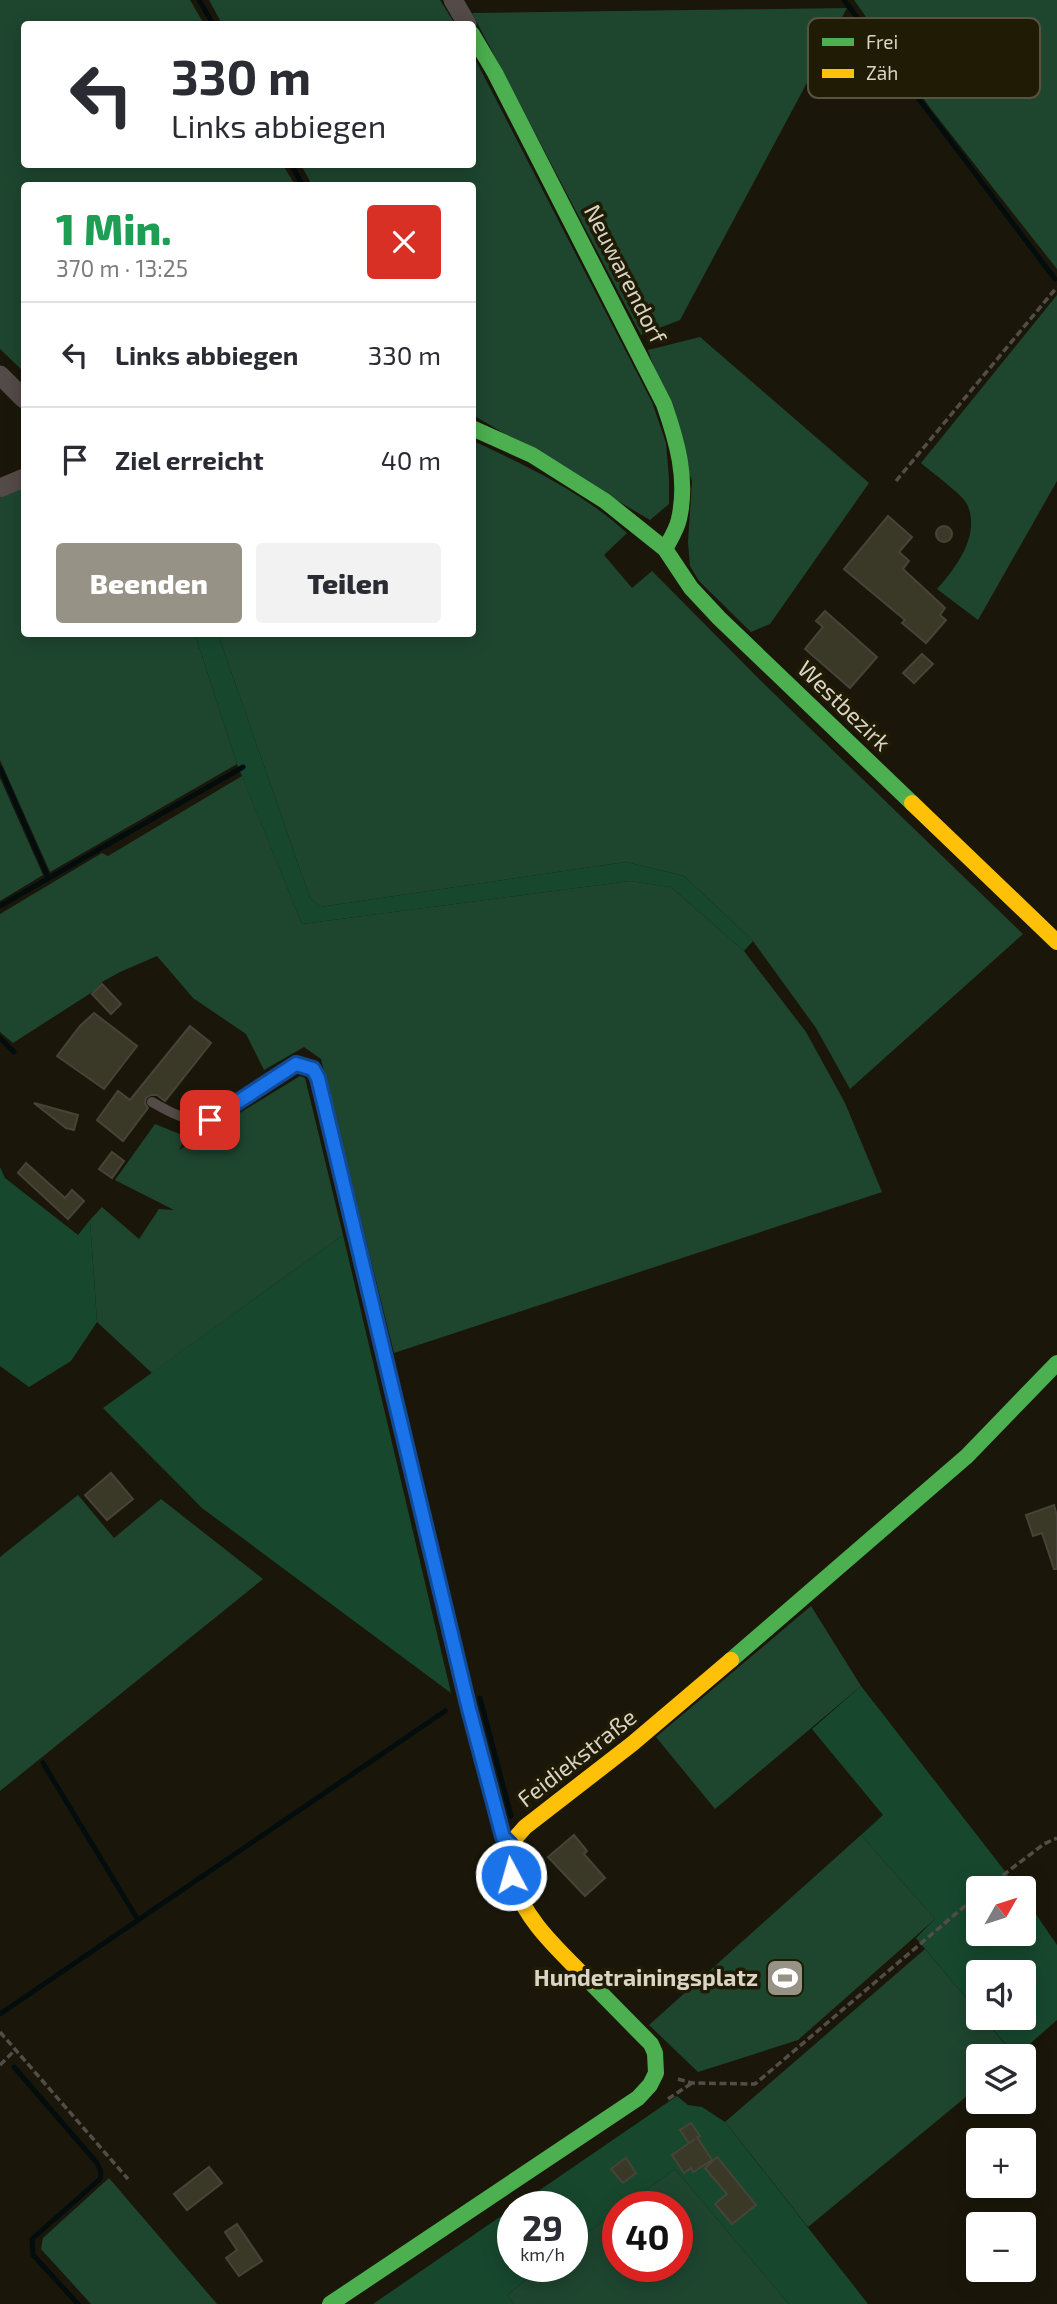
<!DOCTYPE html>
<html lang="de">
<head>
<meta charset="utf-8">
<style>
	:root { --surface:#fff; --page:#f2f2f3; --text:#2b2b33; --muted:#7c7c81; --line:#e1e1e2; --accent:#969285 }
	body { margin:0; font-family:"Exo 2",sans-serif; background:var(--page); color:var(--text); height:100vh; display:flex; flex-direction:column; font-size:26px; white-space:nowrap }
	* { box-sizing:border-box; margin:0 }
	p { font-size:23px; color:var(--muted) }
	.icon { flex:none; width:38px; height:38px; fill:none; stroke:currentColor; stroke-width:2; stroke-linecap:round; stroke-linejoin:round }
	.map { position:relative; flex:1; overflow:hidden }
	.panel { position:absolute; left:21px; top:182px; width:455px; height:455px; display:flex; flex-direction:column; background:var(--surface); border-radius:7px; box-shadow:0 4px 18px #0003 }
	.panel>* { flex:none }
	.hud { position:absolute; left:21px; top:21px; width:455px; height:147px; border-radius:7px; box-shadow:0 4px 18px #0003; background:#fff; color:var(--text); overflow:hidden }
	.needle { width:46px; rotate:51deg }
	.tools { position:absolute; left:966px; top:1876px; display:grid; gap:14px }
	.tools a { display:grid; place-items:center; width:70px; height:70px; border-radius:7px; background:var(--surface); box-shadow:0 4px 18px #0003; font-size:35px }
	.speed { position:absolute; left:497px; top:2191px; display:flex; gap:14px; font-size:35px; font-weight:700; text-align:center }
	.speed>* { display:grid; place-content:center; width:91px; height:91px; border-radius:50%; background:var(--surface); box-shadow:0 4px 18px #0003; line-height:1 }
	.speed small { font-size:18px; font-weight:400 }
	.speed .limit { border:10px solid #d22; background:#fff; color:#111 }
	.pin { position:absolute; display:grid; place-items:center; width:60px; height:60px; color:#fff; margin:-30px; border-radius:14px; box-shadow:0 4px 10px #0006 }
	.me { position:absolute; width:77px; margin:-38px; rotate:354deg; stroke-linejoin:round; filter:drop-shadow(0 0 5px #0008) }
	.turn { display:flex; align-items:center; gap:24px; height:147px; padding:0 35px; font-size:32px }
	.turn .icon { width:91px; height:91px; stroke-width:2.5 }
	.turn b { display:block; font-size:49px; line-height:60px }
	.round { display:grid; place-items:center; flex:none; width:74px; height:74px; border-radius:7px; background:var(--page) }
	.summary { display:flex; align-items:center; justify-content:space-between; height:119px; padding:0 35px }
	h1 { font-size:42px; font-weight:800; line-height:52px; color:#1e9e55 }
	.primary-button { display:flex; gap:14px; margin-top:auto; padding:14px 35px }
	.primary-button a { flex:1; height:80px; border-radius:7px; background:var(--accent); color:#fff; font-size:28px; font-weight:800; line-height:80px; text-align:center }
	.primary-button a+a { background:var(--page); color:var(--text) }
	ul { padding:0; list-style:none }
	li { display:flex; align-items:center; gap:21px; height:105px; padding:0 35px; border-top:2px solid var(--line) }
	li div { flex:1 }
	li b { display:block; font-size:26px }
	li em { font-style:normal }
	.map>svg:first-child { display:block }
</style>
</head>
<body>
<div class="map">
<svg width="1057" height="2304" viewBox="0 0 1057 2304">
	<rect width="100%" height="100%" fill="#1a170a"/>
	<path fill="#1e462f" d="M 0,0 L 190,0 L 204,24 L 24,24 L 24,164 L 283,165 L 295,185 L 24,186 L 24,372 L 0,349 Z
		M 209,0 L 440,0 L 455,24 L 222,24 Z
		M 854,0 L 1057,0 L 1057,269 L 931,109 Z
		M 847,8 L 680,320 L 641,335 L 472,13 Z
		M 473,55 L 652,402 L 666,443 L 669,479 L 669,504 L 650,520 L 473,415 L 472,186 L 312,185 L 301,165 L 472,164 Z
		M 1057,295 L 1057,481 L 978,620 L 937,589 C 957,567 981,534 967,504 C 963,495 930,471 921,463 Z
		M 700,337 L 869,483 L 770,624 L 751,632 L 699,581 L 690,566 L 688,542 L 692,481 L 648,350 Z
		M 473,441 C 527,466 582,492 627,533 L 604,555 L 632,588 L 652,571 L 760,680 L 1023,934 L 850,1089 L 816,1028 L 753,941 L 684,876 L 626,862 L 320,907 L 310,898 L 218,634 L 472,634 Z
		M 24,488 L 24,634 L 195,634 L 237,764 L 50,872 L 0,760 L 0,498 Z
		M 242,776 L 302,924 L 630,881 L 671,887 L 744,951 L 806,1032 L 845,1103 L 882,1192 L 394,1353 L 321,1059 L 304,1047 L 264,1070 L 246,1034 L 193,998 L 157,956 L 120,972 L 102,982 L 94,991 L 13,1043 L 0,1032 L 0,914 L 102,853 L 108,856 Z
		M 0,778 L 43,875 L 0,901 Z
		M 300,1076 L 305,1078 L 343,1235 L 152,1373 L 97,1322 L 90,1220 L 102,1207 L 139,1239 L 159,1209 L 174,1210 L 115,1180 L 155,1124 L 187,1137 L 179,1150 Z
		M 78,1495 L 114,1538 L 161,1499 L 263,1579 L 0,1791 L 0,1557 Z
		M 811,1606 L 861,1686 L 715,1809 L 656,1737 Z
		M 861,1835 L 935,1919 L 798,2040 L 698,2072 L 649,2025 Z
		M 925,1949 L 978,2012 L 978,2018 L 983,2018 L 1015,2056 L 978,2056 L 978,2087 L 808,2227 L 725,2122 Z
		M 675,2169 L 789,2304 L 514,2304 L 507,2295 L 544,2266 L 572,2266 L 572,2244 L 618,2210 L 618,2266 L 677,2266 L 677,2207 L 622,2207 Z
		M 109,2178 L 217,2304 L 91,2304 L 41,2249 L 43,2238 Z"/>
	<path fill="#17482e" d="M 195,634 L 218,634 L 310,898 L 320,907 L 626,862 L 684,876 L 753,941 L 744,951 L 671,887 L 630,881 L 302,924 L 237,764 Z
		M 0,1167 L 5,1178 L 78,1235 L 90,1220 L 97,1322 L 71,1361 L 29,1387 L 0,1366 Z
		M 343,1235 L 451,1693 L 202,1508 L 103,1408 Z
		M 861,1686 L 1018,1888 L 978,1888 L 978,1934 L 1024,1934 L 1024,1897 L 1057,1945 L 1057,2020 L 1016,2056 L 983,2018 L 1024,2018 L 1024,1972 L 978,1972 L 978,2012 L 916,1938 L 935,1919 L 861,1835 L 883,1815 L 812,1729 Z
		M 677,2096 L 688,2105 L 702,2107 L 725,2122 L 868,2304 L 789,2304 L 675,2169 L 622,2207 L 618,2207 L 618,2210 L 572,2244 L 572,2207 L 515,2207 Z
		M 513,2208 L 513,2266 L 544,2266 L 507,2295 L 514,2304 L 373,2304 Z"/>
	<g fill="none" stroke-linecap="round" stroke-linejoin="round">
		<path stroke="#040d0e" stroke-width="5" d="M 199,0 L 213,24
			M 844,0 L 1055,279
			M 291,164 L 303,186
			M 0,768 L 48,877
			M 0,906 L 243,767
			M 0,1038 L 14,1052
			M 480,1698 L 511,1816
			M 43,1763 L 138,1920
			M 0,2014 L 445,1711
			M 14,2067 L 97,2163 L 101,2172 L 100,2179 L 32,2239 L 33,2255 L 78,2304"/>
	</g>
	<path fill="#3a3826" stroke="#464439" stroke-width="2" d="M 888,516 L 912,537 L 899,552 L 909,561 L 903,569 L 945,608 L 940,615 L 946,620 L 926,643 L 902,623 L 905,620 L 844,569 Z
		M936 534a8 8 0 1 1 16 0a8 8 0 1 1-16 0Z
		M 825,611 L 877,657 L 850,688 L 805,649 L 823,627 L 816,621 Z
		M 922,654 L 933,664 L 914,683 L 903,673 Z
		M 102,984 L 121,1004 L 111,1014 L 92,994 Z
		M 94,1013 L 137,1046 L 104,1089 L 57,1056 L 80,1026 Z
		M 190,1026 L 211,1043 L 165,1101 L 157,1095 L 151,1095 L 146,1098 L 145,1103 L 148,1108 L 123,1141 L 97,1120 L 118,1091 L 130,1100 Z
		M 34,1103 L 78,1115 L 74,1130 L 66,1128 Z
		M 112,1152 L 124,1161 L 112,1178 L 99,1169 Z
		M 26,1163 L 65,1198 L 72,1190 L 84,1201 L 68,1219 L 18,1173 Z
		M 111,1473 L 133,1499 L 107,1520 L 85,1495 Z
		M 1054,1505 L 1057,1516 L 1057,1569 L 1054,1569 L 1042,1533 L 1033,1536 L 1026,1515 Z
		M 574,1835 L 587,1851 L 584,1854 L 605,1878 L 585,1896 L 548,1857 Z
		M 691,2123 L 700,2136 L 697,2137 L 712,2160 L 693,2172 L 691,2168 L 684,2173 L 672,2155 L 695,2139 L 689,2143 L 680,2130 Z
		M 717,2157 L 756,2205 L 732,2224 L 715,2204 L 727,2194 L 705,2168 Z
		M 626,2158 L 636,2173 L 623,2183 L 611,2169 Z
		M 209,2167 L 222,2183 L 187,2210 L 174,2194 Z
		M 237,2224 L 262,2261 L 239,2276 L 226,2258 L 237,2250 L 225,2232 Z"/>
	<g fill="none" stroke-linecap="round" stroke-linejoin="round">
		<path stroke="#534d48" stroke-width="3.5" stroke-dasharray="7 3.5" stroke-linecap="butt" d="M 896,481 L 1057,287
			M 986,1888 L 1044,1844 L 1057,1838
			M 0,2032 L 128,2179
			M 0,2065 L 15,2050
			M 678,2079 L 692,2083 L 755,2084 L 978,1895
			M 668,2099 L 692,2083"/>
		<path stroke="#544a47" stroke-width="10" d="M 152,1102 C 171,1113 187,1122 210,1120 L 296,1064 L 313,1069 L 318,1078 L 469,1709 L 503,1837 L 507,1841"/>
		<path stroke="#544a47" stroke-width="19" d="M 453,0 L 467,24
			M 0,375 L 24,399
			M 0,488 L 24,478"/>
		<path stroke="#4caf50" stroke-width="16" d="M 472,34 L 495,73 L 664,404 C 677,441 688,479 679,519 C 677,529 670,540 665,549
			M 472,428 L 532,455 L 605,501 L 665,549 L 691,588 L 719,618 L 912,803
			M 731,1660 L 967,1456 L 1057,1363
			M 330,2304 L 638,2098 L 650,2085 L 656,2073 L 655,2053 L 651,2044 L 590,1982"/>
		<path stroke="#ffc107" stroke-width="16" d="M 912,803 L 1057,942
			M 590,1982 C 560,1951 523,1920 512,1877 C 509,1867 510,1855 510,1844 L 525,1827 L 632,1744 L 731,1660"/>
	</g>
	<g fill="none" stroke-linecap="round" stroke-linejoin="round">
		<defs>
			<path id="route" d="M 210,1120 L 296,1064 L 313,1069 L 318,1078 L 469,1709 L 503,1837 L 510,1844 L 511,1875"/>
		</defs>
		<use href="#route" stroke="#114b97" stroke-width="18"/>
		<use href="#route" stroke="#1a73e8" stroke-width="12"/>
	</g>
	<defs>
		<symbol id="stadium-square" viewBox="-11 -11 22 22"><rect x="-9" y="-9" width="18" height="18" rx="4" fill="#969285" stroke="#201b04"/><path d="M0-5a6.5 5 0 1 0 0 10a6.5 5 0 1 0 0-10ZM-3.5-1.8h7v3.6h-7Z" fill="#fff"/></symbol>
	</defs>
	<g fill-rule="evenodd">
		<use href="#stadium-square" x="763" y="1956" width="44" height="44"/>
	</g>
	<g text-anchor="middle" stroke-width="7" stroke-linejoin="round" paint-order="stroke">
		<g font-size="23" fill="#d8d5c7" stroke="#201b04">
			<text transform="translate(625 274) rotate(63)" y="8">Neuwarendorf</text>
			<text transform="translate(844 706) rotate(44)" y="8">Westbezirk</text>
			<text transform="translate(577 1758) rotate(-38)" y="8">Feidiekstraße</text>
		</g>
		<g font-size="23" font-weight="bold" fill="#d8d5c7" stroke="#201b04" text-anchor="end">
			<text x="758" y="1986">Hundetrainingsplatz</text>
		</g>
	</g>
	<rect x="808" y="18" width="232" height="80" rx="10" fill="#201b04" stroke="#57533e" stroke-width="2"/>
	<rect x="822" y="38" width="32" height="8" fill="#4caf50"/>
	<rect x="822" y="69" width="32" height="9" fill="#ffc107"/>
	<g font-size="19" fill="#d8d5c7">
		<text x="866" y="49">Frei</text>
		<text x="866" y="80">Zäh</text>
	</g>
</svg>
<div class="tools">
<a><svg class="needle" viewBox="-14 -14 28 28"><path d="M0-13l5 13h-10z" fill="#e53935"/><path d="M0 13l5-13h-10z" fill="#7c7c81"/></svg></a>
<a><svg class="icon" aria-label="sound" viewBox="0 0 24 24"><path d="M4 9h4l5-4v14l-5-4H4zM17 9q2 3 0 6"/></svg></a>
<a><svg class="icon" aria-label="layers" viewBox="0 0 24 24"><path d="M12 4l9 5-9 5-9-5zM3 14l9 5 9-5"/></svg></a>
<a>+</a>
<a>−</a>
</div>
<div class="speed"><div>29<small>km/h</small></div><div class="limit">40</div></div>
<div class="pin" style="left:210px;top:1120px;background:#d93025"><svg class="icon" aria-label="arrive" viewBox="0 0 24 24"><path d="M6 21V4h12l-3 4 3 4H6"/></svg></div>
<svg class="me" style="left:511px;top:1875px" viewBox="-20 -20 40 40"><circle r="17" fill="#1a73e8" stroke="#fff" stroke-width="3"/><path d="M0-11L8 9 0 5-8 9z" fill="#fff"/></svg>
<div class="hud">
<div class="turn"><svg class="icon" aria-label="left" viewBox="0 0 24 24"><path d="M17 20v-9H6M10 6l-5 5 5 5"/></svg><div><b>330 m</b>Links abbiegen</div></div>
</div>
<section class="panel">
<div class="summary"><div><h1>1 Min.</h1><p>370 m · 13:25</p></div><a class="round" style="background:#d93025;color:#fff"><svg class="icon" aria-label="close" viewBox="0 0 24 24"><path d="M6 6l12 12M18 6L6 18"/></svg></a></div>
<ul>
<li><svg class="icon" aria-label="left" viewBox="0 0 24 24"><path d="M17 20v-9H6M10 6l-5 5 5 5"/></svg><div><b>Links abbiegen</b></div><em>330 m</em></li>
<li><svg class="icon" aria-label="arrive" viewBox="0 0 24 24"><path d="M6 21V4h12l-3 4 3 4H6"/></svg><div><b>Ziel erreicht</b></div><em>40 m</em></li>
</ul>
<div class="primary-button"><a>Beenden</a><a>Teilen</a></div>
</section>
</div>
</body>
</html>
